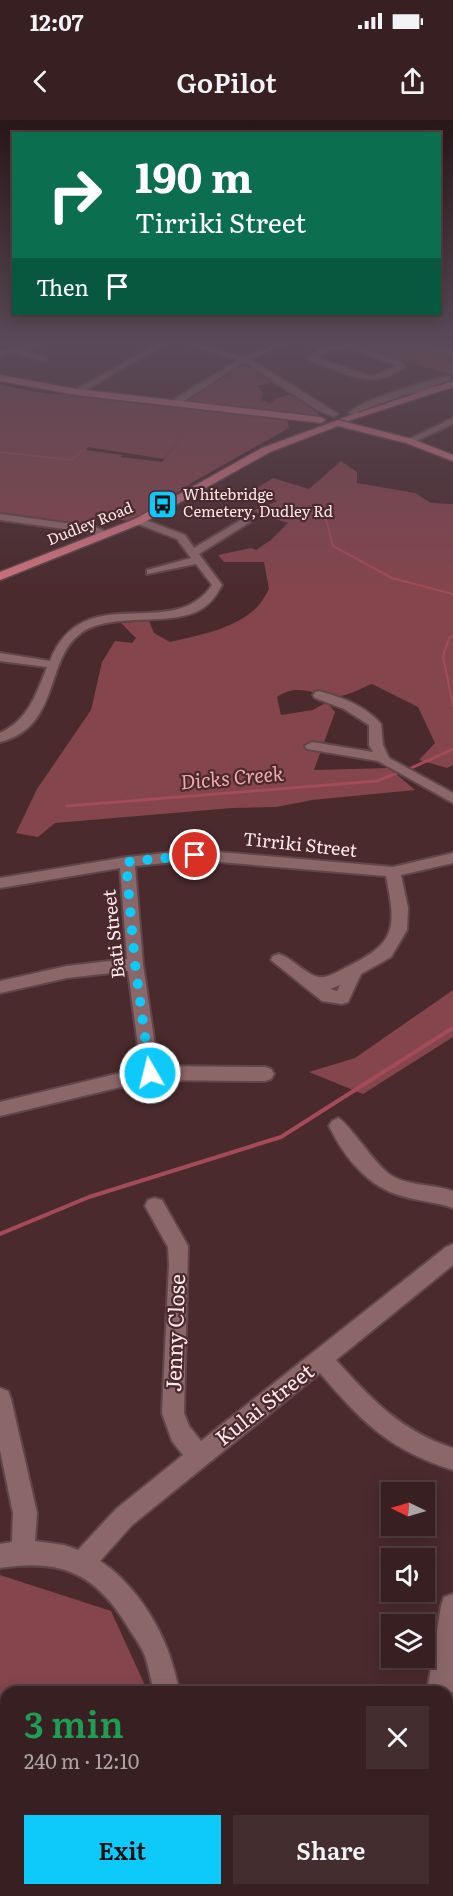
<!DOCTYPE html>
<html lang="en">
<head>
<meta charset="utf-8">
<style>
	:root { --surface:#382022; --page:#432d2f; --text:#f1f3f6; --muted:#aba3a5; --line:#523e40; --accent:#0dcafa }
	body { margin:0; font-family:Literata,serif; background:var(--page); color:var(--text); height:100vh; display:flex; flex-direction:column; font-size:22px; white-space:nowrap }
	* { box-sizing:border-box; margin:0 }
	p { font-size:20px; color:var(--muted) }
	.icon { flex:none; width:33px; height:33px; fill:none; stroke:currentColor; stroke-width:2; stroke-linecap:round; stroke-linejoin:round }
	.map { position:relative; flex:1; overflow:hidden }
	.panel { position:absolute; left:0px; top:1566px; width:453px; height:210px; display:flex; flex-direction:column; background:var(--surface); border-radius:18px 18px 0 0; box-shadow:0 3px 15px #0003,0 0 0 2px var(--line) }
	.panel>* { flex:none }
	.top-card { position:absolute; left:12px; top:12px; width:429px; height:183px; border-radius:0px; box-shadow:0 3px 15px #0003,0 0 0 2px var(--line); background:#0b6e4f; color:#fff; overflow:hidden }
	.needle { width:39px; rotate:275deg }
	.controls { position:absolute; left:381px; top:1362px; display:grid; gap:12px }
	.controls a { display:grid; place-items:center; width:54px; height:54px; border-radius:0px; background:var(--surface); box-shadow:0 3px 15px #0003,0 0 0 2px var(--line); font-size:30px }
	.pin { position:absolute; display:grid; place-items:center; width:51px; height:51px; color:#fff; margin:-26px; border:3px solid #fff; border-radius:50%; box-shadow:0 2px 6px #0007 }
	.me { position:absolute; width:66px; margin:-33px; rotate:352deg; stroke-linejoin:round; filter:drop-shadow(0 0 4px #0008) }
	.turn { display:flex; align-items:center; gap:21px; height:126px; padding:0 24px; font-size:27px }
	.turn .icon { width:78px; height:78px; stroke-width:2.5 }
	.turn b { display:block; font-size:42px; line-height:51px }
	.then { display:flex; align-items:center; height:57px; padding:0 24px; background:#0003; gap:12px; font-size:22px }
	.round { display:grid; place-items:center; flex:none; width:63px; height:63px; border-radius:0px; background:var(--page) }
	.headline { display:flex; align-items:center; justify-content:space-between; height:102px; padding:0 24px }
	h1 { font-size:36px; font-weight:600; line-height:45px; color:#1e9e55 }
	.action { display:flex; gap:12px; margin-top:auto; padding:12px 24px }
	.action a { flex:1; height:69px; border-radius:0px; background:var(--accent); color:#111; font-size:24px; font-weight:600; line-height:69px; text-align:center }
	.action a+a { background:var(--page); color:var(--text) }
	.status { display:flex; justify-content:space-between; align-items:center; height:42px; padding:0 30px; background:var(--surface); direction:ltr }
	.status svg { height:16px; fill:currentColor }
	header { display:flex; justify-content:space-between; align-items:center; height:78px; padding:0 24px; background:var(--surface); font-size:27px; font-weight:600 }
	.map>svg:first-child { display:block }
</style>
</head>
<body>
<div class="status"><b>12:07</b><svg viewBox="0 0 49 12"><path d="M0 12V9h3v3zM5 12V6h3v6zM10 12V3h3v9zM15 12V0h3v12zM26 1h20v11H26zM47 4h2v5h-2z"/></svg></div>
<header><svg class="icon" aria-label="back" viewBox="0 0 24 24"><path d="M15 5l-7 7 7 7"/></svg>GoPilot<svg class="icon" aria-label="share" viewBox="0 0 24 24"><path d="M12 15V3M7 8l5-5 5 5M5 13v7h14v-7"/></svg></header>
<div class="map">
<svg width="453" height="1776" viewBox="0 0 453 1776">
	<rect width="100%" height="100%" fill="#4a2a2d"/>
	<path fill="#85454d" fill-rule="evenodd" d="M 318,224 L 406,224 L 453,237 L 453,255 L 353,226 L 328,226 Z
		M 241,244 L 248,244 L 275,262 L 257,266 L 263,273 L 261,280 L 270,283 L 277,278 L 293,274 L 316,289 L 319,295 L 312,296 L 184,282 Z
		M 0,265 C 22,268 45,276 67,274 L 277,298 L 287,300 L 289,308 L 195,361 L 142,395 L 129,401 L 98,397 L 90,406 L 0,394 ZM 191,307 L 162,342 L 121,337 L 122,335 L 86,330 L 88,327 L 164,339 Z
		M 341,341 L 357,352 L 357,363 L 415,373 L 431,383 L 453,384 L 453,645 L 447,648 L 419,640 L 435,623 L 418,587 L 372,564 C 362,568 351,574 341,576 C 322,580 301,560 277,577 L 281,595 L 313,590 L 327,582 L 335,592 L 314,650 L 389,648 L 415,670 L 312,680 L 276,687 L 232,688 L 55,703 L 38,717 L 16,713 L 37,669 L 91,590 L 102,542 L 115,521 L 132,523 L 136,518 L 121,503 L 149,501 L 154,513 L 170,522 C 199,515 232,510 255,489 C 261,484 265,476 269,469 L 264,442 L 224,442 L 218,435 L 251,428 L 256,430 L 271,420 L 288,403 L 252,391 L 278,381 L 252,371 L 273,358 L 309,369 Z
		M 453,870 L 453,917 L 363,974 L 309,952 L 355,938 Z
		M 0,1455 L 111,1491 L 148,1572 L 6,1572 L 6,1709 L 0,1711 Z"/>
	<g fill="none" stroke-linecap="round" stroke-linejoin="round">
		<path stroke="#a34b58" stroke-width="1.5" d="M 0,332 L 71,340 L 84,330"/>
		<path stroke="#a34b58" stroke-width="2" d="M 325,395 L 333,426 L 392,458 L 453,474
			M 453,516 L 449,518 L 443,536 L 453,586"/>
		<path stroke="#a34b58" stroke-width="3" d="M 409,649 L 453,629
			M 67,686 L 377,661 L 397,653
			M 449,911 L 453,908"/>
		<path stroke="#a34b58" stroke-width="4" d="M 0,1114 L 89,1077 L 281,1017 L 451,909"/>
		<defs>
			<path id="minor" d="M 31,224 L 43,224 L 21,231 L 46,237 L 46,241 L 11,233 L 0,236 L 0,232 Z
				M 156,224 L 165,224 L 79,274 L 72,272 Z
				M 188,224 C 207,223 230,238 244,236 C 259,234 270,224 286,224 L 250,239 L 338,294 L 334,297 L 317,290 L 244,242 L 178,285 L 172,285 L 172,281 L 238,240 Z
				M 308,224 L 327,227 L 348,224 L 399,240 L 405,247 C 372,272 343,252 309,240 L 309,236 L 321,229 ZM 348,228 L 393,244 L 396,246 L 376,255 L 367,255 L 318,238 L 329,231 Z
				M 412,224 L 424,224 L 453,232 L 453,236 Z
				M 447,256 L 450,256 L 450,260 L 432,266 L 439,267 L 439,271 L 407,274 L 358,292 L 356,295 L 349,293 C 356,282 430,260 447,256 Z
				M 453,298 L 453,304 L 412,323 L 405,321 Z
				M 0,394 L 95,407 L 112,414 L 107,417 L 93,413 L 0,400 Z
				M 135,399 L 143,399 L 185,415 L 194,428 L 241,400 L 250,402 L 199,434 L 222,465 C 219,470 216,476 212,480 C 185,513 116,488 81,513 C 44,540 61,607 0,622 L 0,613 C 28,600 36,575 47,547 L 0,541 L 0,533 L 50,541 C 83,457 172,524 212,465 L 196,444 L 147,454 L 147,450 L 191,438 L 177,419 L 135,403 Z
				M 319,571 C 341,577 366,586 381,604 L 383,625 L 389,638 L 453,673 L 453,683 L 378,641 L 307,629 L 305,626 L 312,622 L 373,632 L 369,625 L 369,605 L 344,589 L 315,578 L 313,575 L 315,572 Z
				M 195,730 L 393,747 L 453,733 L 453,743 L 401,755 L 408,788 L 407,810 L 391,837 L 361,854 L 348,882 L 342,884 L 322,881 L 271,840 L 273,836 L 279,834 C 292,838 302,851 315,856 C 325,860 335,853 345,848 C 396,823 397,810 386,756 L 195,740 L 135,746 L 143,844 L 158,946 L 265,947 L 271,949 L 274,954 L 271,959 L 265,961 L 150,960 L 0,996 L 0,982 L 141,948 L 128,851 L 67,858 L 0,873 L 0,861 L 67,846 L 127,839 L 120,748 L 0,768 L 0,758 L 127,737 ZM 340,865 L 337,871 L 330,869 Z
				M 338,998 C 347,1001 374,1043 389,1054 C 406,1066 433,1064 453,1071 L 453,1088 C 436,1082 419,1081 402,1076 C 368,1067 344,1037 329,1006 L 332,1001 Z
				M 155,1078 L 162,1080 L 188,1126 L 184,1293 L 189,1306 L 201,1321 L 446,1127 L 453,1124 L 453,1145 L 336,1240 C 371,1279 402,1312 453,1328 L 453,1350 C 389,1330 362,1302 320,1253 L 132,1405 L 100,1441 C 130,1460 156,1498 168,1531 C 173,1544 176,1558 180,1572 L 154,1572 C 151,1560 149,1548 145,1536 C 141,1525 132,1514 126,1504 C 94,1452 59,1439 0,1448 L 0,1424 L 12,1422 L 13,1393 L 0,1330 L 0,1268 L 8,1271 L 11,1279 L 37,1393 L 35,1421 L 64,1425 L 78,1430 L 116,1389 L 183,1335 L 172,1321 L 162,1293 L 169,1144 L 168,1127 L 145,1086 L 148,1080 Z
				M 453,1474 L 453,1571 L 447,1582 L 447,1572 L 427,1572 L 441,1486 L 444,1477 Z
				M 83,1770 L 128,1770 L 130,1776 L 85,1776 Z
				M 218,1770 L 247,1770 L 249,1776 L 220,1776 Z"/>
			<path id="major" d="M 0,255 L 76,269 L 321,297 L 326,300 L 321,303 L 76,275 L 0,261 Z
				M 453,261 L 453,267 L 348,301 L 340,299 Z
				M 338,300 L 412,319 L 453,335 L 453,341 L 406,323 L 338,306 L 270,332 L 143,403 L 0,460 L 0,452 L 135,399 L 262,328 Z"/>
		</defs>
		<use href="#minor" stroke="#614649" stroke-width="4"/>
		<use href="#major" stroke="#614649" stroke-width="3"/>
		<use href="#minor" fill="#8c676a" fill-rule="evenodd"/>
		<use href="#major" fill="#cc727e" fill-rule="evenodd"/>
	</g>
	<linearGradient id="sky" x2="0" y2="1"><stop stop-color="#291719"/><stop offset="0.47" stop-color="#5a4a57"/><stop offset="1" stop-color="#5a4a57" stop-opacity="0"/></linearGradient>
	<rect width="453" height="472" fill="url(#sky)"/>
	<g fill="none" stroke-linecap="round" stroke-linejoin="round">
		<path stroke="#0dcafa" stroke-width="10" stroke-dasharray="0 18" d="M 150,953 L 135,844 L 126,742 L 195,735"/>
	</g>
	<defs>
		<symbol id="bus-square" viewBox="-11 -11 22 22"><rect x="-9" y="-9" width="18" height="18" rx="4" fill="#0dcafa" stroke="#4a2a2d"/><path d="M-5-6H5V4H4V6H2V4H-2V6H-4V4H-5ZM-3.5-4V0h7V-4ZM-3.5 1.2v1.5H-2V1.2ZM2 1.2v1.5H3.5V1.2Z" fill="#111"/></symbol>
	</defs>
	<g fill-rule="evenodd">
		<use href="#bus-square" x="146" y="368" width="33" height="33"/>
	</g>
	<g text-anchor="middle" stroke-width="4.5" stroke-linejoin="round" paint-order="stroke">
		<g font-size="15" fill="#fee9ea" stroke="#4a2a2d" text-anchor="start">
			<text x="183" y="380">Whitebridge<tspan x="183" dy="17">Cemetery, Dudley Rd</tspan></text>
		</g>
		<g font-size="15" fill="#fee9ea" stroke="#4a2a2d">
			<text transform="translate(90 404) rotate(-22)" y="5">Dudley Road</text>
		</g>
		<g font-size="18" fill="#fee9ea" stroke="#4a2a2d">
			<text transform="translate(300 725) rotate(6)" y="6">Tirriki Street</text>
			<text transform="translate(114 814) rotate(-96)" y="6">Bati Street</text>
		</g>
		<g font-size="20" font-style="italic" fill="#f3a9b0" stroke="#4a2a2d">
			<text transform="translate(232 658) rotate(-5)" y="7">Dicks Creek</text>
		</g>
		<g font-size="21" fill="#fee9ea" stroke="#4a2a2d">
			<text transform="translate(176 1213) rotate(-88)" y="7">Jenny Close</text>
			<text transform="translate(265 1285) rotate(-38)" y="7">Kulai Street</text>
		</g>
	</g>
</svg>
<div class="controls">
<a><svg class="needle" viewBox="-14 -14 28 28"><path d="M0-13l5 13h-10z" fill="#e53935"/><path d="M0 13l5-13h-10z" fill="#aba3a5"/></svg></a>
<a><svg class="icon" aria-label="sound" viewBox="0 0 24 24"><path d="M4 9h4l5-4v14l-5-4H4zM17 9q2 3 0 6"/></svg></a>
<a><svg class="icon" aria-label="layers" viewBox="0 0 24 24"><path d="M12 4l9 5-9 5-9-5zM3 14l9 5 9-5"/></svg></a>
</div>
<div class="pin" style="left:195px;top:735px;background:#d93025"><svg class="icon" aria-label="arrive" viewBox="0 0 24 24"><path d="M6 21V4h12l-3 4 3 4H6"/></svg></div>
<svg class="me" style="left:150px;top:953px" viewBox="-20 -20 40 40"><circle r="17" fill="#0dcafa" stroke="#fff" stroke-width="3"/><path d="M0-11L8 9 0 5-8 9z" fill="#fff"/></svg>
<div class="top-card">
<div class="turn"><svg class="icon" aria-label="right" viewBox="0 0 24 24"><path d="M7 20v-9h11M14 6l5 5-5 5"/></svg><div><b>190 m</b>Tirriki Street</div></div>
<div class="then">Then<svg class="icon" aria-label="arrive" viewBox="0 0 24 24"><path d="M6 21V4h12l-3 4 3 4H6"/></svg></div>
</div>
<section class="panel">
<div class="headline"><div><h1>3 min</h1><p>240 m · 12:10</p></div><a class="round"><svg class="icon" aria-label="close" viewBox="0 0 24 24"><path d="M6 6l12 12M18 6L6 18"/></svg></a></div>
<div class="action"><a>Exit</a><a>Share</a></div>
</section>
</div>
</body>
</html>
